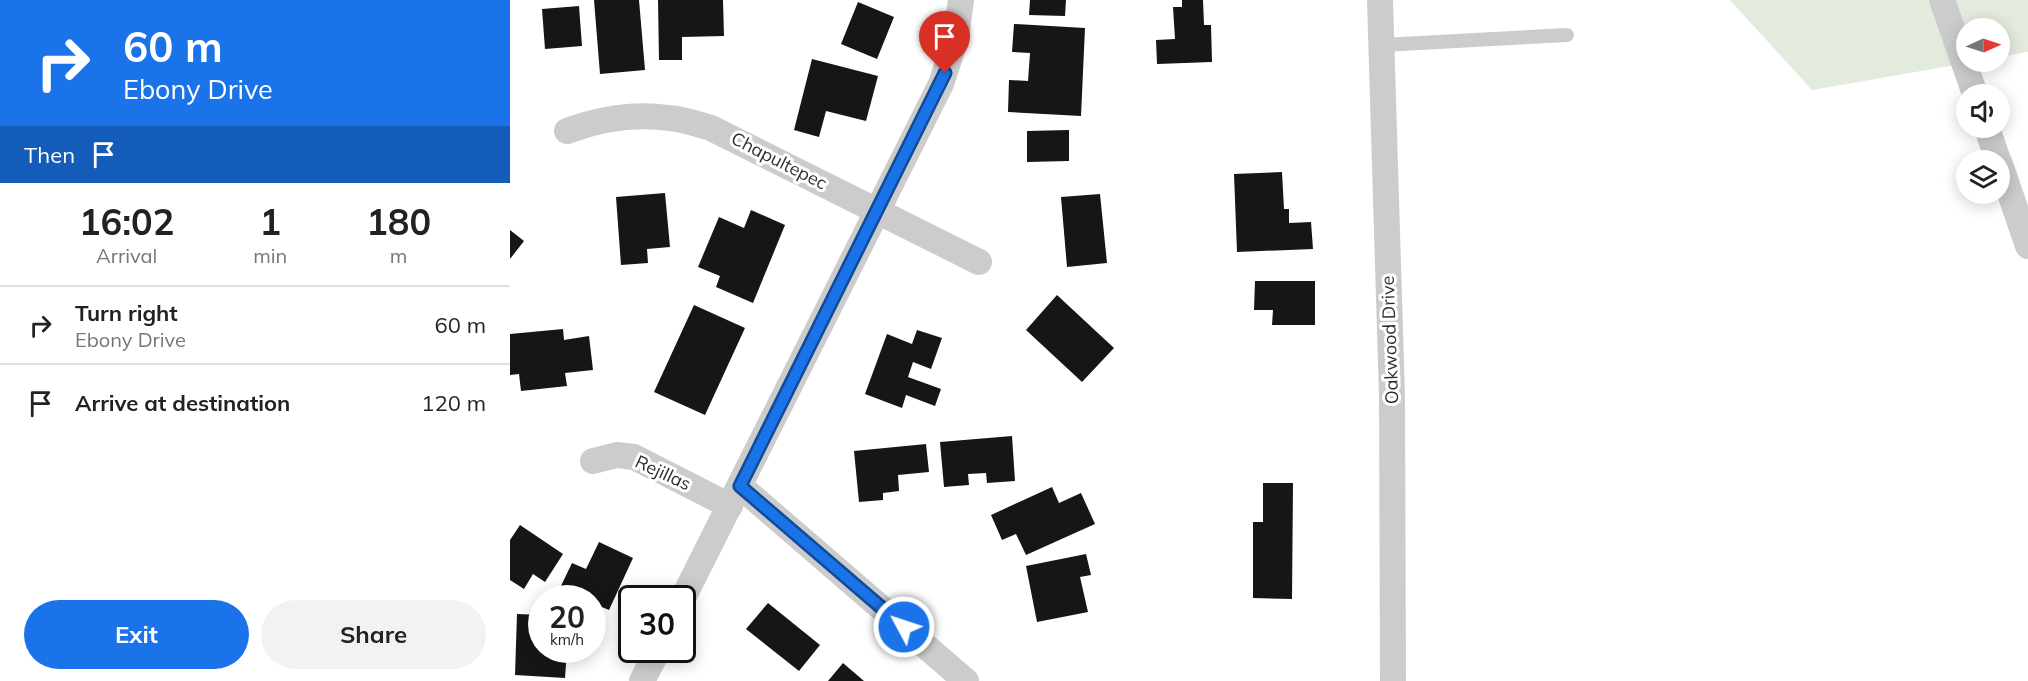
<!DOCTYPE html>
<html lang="en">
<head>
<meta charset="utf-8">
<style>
	:root { --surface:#fff; --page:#f2f2f2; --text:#222; --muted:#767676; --line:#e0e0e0; --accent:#1a73e8 }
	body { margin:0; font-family:Mulish,sans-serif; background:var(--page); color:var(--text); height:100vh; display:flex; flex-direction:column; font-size:22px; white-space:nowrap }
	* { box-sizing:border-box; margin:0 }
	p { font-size:20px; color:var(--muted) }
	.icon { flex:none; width:33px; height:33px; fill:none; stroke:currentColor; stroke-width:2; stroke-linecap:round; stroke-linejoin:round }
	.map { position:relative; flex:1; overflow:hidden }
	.details { display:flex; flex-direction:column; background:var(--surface); width:510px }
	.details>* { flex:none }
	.hud { background:#1a73e8; color:#fff; overflow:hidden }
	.needle { width:39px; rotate:87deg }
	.tools { position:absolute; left:1446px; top:18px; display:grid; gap:12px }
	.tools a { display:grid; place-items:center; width:54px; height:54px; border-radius:50%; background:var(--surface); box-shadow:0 3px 15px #0003; font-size:30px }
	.speed { position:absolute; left:18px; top:585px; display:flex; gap:12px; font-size:30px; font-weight:700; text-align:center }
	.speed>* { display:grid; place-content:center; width:78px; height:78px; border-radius:50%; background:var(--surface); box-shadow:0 3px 15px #0003; line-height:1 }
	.speed small { font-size:15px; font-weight:400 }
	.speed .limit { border:3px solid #111; border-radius:9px; background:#fff; color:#111 }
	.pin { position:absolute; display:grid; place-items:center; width:51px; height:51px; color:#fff; margin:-62px -26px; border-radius:50% 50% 50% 0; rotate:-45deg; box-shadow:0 0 6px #0007 }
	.pin .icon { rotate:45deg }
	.me { position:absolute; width:66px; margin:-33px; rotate:310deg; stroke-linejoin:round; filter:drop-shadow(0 0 4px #0008) }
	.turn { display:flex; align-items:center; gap:21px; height:126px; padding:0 24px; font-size:27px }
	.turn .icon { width:78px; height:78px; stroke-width:2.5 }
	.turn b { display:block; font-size:42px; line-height:51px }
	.then { display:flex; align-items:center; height:57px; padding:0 24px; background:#0003; gap:12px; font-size:22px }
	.eta { display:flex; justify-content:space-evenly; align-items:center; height:102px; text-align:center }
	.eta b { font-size:36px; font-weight:700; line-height:42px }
	.button { display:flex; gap:12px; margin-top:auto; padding:12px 24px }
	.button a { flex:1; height:69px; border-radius:36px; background:var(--accent); color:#fff; font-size:24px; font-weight:700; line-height:69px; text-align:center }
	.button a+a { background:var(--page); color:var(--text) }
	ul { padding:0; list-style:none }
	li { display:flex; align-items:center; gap:18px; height:78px; padding:0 24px; border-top:2px solid var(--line) }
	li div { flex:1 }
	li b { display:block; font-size:22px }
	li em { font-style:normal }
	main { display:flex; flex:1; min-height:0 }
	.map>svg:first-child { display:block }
</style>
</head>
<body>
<main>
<section class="details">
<div class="hud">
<div class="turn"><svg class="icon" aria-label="right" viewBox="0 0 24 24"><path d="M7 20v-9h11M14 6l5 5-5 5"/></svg><div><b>60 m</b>Ebony Drive</div></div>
<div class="then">Then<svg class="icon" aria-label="arrive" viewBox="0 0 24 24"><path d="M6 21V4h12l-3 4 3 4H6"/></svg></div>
</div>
<div class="eta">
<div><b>16:02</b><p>Arrival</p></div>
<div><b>1</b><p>min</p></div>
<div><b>180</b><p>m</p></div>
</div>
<ul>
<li><svg class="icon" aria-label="right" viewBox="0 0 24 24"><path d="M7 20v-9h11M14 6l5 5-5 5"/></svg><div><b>Turn right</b><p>Ebony Drive</p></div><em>60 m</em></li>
<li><svg class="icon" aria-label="arrive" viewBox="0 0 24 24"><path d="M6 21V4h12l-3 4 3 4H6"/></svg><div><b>Arrive at destination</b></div><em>120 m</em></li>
</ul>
<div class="button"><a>Exit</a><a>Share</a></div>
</section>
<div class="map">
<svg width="1518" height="681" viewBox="0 0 1518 681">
	<rect width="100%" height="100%" fill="#fff"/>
	<path fill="#e3eade" d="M 1220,0 L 1518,0 L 1518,52 L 1490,57 L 1490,28 L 1456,28 L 1456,62 L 1463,62 L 1302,90 Z"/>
	<path fill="#161616" d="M 84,0 L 129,0 L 135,70 L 90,74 Z
		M 148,0 L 213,0 L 214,36 L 172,37 L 172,60 L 149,60 Z
		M 520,0 L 556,0 L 555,16 L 519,15 Z
		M 672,0 L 693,0 L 694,25 L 701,25 L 702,62 L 647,64 L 646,40 L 665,39 L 663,7 L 672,7 Z
		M 348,2 L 384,17 L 367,59 L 331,44 Z
		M 69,6 L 72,46 L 35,49 L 32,9 Z
		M 504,24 L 575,28 L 571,116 L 498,112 L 499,80 L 518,81 L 520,53 L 502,52 Z
		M 302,59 L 368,76 L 356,121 L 316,111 L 309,137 L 284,130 Z
		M 559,130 L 559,161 L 517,162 L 517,131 Z
		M 772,172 L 774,209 L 779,209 L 779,223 L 801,222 L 803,249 L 727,252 L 724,174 Z
		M 155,193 L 160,247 L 137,249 L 138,263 L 111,265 L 106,197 Z
		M 590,194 L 597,263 L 557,267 L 551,197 Z
		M 241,210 L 275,225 L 243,303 L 206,287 L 210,276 L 188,267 L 209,217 L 234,228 Z
		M 0,230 L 14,241 L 0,259 Z
		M 745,281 L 805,281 L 805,325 L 762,325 L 763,310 L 744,310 Z
		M 547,295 L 604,348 L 572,382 L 516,330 Z
		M 184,305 L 235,328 L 195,415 L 144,392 Z
		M 53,329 L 54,340 L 79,336 L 83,370 L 55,373 L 57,386 L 11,391 L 9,374 L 0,375 L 0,334 Z
		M 407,330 L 432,338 L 421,369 L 403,362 L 398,377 L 431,389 L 425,406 L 396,395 L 392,408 L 355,394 L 377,334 L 402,344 Z
		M 502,436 L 505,481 L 477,483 L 476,473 L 458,474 L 459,485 L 434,487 L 430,442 Z
		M 416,444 L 419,472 L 388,475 L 389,491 L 373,493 L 373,500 L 349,502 L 344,451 Z
		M 753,483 L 783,483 L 782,599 L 743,598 L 743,522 L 753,522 Z
		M 542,487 L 549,503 L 571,493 L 585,524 L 516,555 L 506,534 L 492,540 L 481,515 Z
		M 10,525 L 53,554 L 35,582 L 23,574 L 14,589 L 0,580 L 0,540 Z
		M 89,542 L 123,558 L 99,610 L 82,603 L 82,598 L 73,598 L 50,588 L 62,563 L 76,569 Z
		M 576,554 L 581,575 L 570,577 L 578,612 L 527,622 L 516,566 Z
		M 258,603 L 310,645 L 289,671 L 236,629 Z
		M 7,614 L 32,615 L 32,650 L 57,650 L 55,678 L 5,675 Z
		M 333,663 L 354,681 L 318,681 Z"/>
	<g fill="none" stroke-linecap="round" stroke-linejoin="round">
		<path stroke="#ccc" stroke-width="14" d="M 872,45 L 1057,35"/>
		<path stroke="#ccc" stroke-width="26" d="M 870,0 L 882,397 L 883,681
			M 1432,0 L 1465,94
			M 1477,128 L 1488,160
			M 57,131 C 89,119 124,113 159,118 C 173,119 187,124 201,128 L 469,262
			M 1490,164 L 1518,246
			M 83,461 L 107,455 L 124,457 L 220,506
			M 230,486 L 456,681
			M 172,600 L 431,84 L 446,38 L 451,0
			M 132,681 L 148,650"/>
	</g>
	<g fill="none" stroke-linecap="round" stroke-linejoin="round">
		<defs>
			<path id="route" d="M 394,627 L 230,486 L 435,73"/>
		</defs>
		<use href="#route" stroke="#114b97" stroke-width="15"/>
		<use href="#route" stroke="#1a73e8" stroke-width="10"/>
	</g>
	<g text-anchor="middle" stroke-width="6" stroke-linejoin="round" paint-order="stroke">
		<g font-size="18" fill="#2f2f2f" stroke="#fff">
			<text transform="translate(269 161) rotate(27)" y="6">Chapultepec</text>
			<text transform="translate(880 340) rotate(-92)" y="6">Oakwood Drive</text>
			<text transform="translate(153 473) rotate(25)" y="6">Rejillas</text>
		</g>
	</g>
</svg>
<div class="tools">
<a><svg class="needle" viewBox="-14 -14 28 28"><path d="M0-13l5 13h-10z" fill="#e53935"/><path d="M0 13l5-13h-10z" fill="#767676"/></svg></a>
<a><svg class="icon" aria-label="sound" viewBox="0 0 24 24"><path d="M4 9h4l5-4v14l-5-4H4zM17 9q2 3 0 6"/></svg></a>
<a><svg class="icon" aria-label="layers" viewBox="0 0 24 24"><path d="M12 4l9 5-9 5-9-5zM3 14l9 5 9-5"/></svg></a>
</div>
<div class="speed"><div>20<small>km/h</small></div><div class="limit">30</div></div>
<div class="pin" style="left:435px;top:73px;background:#d93025"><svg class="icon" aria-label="arrive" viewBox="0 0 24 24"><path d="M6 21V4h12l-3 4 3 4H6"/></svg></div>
<svg class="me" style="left:394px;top:627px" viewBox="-20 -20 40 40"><circle r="17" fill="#1a73e8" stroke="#fff" stroke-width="3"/><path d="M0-11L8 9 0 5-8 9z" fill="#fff"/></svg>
</div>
</main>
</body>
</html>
